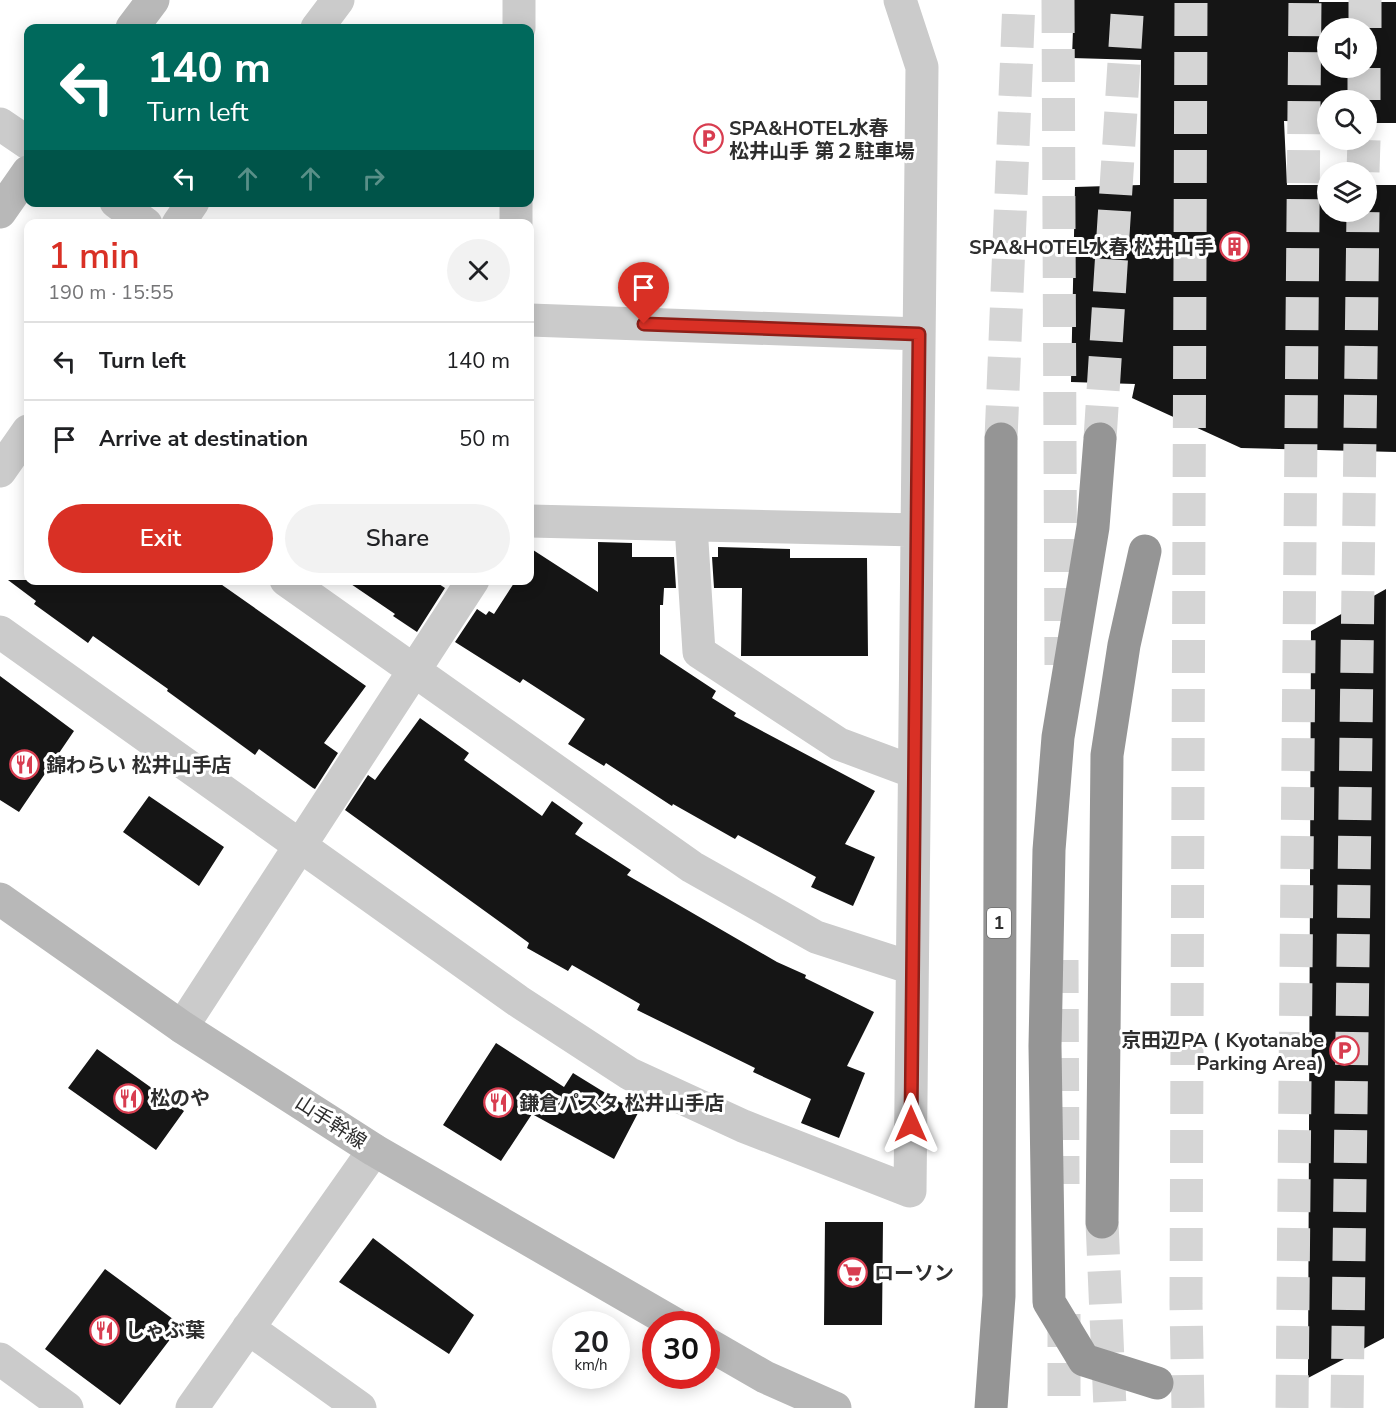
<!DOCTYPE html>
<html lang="en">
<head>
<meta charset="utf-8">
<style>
	:root { --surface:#fff; --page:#f2f2f2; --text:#202124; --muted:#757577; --line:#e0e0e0; --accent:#d93025 }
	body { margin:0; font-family:"Nunito Sans","Noto Sans JP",sans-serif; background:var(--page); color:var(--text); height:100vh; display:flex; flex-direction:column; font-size:22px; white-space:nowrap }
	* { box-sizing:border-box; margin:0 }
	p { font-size:20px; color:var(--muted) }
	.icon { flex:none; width:33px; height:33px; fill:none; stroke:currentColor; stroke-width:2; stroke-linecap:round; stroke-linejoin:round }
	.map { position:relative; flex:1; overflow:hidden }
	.drawer { position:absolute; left:24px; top:219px; width:510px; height:366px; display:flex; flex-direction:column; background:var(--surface); border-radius:12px; box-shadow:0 3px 15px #0003 }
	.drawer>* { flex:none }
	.banner { position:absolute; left:24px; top:24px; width:510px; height:183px; border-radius:12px; box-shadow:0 3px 15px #0003; background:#00695c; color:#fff; overflow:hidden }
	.tools { position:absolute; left:1317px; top:18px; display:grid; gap:12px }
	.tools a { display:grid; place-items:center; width:60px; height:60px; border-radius:50%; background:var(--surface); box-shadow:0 3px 15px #0003; font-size:30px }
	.speed { position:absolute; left:552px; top:1311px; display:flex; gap:12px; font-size:30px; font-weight:700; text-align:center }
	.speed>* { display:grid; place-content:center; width:78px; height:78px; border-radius:50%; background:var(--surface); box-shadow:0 3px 15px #0003; line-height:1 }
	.speed small { font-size:15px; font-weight:400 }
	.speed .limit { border:9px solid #d22; background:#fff; color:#111 }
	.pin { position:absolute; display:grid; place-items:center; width:51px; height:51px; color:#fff; margin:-62px -26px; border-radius:50% 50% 50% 0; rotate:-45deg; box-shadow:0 0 6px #0007 }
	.pin .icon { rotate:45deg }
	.me { position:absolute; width:66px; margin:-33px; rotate:0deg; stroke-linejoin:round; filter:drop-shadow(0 0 4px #0008) }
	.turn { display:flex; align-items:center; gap:21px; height:126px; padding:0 24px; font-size:27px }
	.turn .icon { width:78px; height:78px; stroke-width:2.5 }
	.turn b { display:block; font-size:42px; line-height:51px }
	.lanes { display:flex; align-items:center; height:57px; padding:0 24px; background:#0003; justify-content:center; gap:30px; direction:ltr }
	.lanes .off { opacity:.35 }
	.round { display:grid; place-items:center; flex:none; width:63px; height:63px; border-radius:32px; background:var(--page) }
	.summary { display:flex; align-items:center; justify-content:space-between; height:102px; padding:0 24px }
	h1 { font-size:36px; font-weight:600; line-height:45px; color:var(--accent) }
	.action { display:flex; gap:12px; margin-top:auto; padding:12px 24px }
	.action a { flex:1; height:69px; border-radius:36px; background:var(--accent); color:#fff; font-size:24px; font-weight:600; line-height:69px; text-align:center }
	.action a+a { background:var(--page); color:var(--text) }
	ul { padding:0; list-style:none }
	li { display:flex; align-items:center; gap:18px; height:78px; padding:0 24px; border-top:2px solid var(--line) }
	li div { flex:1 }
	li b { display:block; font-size:22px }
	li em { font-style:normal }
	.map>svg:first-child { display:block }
</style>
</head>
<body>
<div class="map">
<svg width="1396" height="1408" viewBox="0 0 1396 1408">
	<rect width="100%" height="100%" fill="#fff"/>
	<path fill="#151515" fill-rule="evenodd" d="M 1074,0 L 1319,0 L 1319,2 L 1396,2 L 1396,123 L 1366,123 L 1366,100 L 1328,100 L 1328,122 L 1284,121 L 1287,185 L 1328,185 L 1328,212 L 1366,212 L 1366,185 L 1396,185 L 1396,452 L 1241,448 L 1132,398 L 1135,384 L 1071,382 L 1075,187 L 1140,185 L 1141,60 L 1072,58 ZM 1328,28 L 1366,28 L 1366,68 L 1328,68 Z
		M 598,542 L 632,543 L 632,557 L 674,557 L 676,588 L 664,588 L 663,605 L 660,605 L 660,654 L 716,691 L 712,698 L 736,713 L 734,716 L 875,791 L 845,844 L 875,857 L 853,906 L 811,887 L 816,877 L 738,835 L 735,839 L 673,804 L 672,806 L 606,763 L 604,766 L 568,744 L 585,719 L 523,679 L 520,683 L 455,642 L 477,609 L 486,615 L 489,611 L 494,614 L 516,580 L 530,580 L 530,548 L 598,592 Z
		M 718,547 L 790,549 L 790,558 L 867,558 L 868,656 L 741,656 L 742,588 L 714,588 L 712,557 L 718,557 Z
		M 8,580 L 215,580 L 366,686 L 324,743 L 338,753 L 315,789 L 313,788 L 259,749 L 255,755 L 167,691 L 168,689 L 93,636 L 88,643 L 34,604 L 36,601 Z
		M 345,580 L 433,580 L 445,588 L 417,632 L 393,616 L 395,614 Z
		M 1386,589 L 1384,1338 L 1308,1378 L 1311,631 Z
		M 0,676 L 74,731 L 19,812 L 0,800 Z
		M 420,718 L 469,753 L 464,760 L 542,816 L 552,801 L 583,823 L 575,834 L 631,870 L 627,875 L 777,962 L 806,975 L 805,978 L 874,1012 L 847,1066 L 865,1073 L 839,1138 L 801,1123 L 811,1099 L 753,1072 L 755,1068 L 637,1010 L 640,1004 L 572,965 L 568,971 L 527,948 L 529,943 L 345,810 L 368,775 L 375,780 Z
		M 149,796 L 224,847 L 199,886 L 123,832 Z
		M 496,1043 L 564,1087 L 573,1073 L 638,1113 L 614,1159 L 532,1114 L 501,1161 L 443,1125 Z
		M 97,1049 L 184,1111 L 156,1150 L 68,1088 Z
		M 825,1222 L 883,1222 L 882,1325 L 824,1325 Z
		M 373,1238 L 474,1315 L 449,1354 L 339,1282 Z
		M 105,1269 L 181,1325 L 120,1405 L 45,1349 Z"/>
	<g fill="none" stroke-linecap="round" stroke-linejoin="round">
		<path stroke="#d5d5d5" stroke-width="33" stroke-dasharray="33 16" stroke-linecap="butt" d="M 1058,0 L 1061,665
			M 1365,28 L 1365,0
			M 1364,100 L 1364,68
			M 1363,172 L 1364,140
			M 1001,439 L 1019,0
			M 1100,439 L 1128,0
			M 1062,960 L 1063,1184
			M 1102,1222 L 1110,1408
			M 1064,1314 L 1064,1408
			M 1188,1408 L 1186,1304 L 1191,0
			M 1292,1408 L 1305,0
			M 1347,1408 L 1363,212"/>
		<path stroke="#cbcbcb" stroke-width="33" d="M 317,28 L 338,0
			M 519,28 L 519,0
			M 0,124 L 28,143
			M 116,202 L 146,224
			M 178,224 L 193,202
			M 516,224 L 516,202
			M 530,320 L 919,334
			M 0,471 L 28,431
			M 530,521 L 917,530
			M 691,526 L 699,652 L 839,744 L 914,772
			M 286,580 L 692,867 L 816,937 L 912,968
			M 0,632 L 518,1001 L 630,1074 L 743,1126 L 910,1191 L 922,67 L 900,0
			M 182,1027 L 473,580
			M 248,1328 L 360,1408
			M 0,1359 L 67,1408
			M 192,1408 L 374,1150"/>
		<path stroke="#b8b8b8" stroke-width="33" d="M 132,28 L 153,0
			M 0,212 L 28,172
			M 0,899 L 182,1027 L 374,1150 L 675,1324
			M 706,1343 L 765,1377 L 835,1408"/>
		<path stroke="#959595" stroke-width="33" d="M 1100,439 L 1093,527 L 1058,737 L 1049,850 L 1045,1046 L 1049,1302 L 1084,1360 L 1157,1383
			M 1102,1222 L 1107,755 L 1124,645 L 1145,551
			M 991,1408 L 999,1296 L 1001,439"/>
	</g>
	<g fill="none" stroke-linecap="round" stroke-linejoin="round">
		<defs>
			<path id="route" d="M 644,324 L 919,334 L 911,1124"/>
		</defs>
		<use href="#route" stroke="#8d1f18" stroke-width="15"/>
		<use href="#route" stroke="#d93025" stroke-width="10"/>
	</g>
	<defs>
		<symbol id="parking-ring" viewBox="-11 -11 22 22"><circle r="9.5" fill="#fff" stroke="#d83d50" stroke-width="1.5"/><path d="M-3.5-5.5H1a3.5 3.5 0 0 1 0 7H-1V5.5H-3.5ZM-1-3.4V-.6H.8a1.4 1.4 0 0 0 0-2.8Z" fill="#d83d50"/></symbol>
		<symbol id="building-ring" viewBox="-11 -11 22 22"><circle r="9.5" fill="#fff" stroke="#d83d50" stroke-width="1.5"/><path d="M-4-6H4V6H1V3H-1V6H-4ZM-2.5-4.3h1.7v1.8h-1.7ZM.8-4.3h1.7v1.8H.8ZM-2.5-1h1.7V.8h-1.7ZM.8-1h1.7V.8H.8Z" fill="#d83d50"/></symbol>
		<symbol id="restaurant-ring" viewBox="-11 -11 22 22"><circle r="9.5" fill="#fff" stroke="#d83d50" stroke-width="1.5"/><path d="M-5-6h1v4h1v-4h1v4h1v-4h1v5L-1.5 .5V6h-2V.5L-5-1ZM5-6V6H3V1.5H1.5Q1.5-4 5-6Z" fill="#d83d50"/></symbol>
		<symbol id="supermarket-ring" viewBox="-11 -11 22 22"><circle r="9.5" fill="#fff" stroke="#d83d50" stroke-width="1.5"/><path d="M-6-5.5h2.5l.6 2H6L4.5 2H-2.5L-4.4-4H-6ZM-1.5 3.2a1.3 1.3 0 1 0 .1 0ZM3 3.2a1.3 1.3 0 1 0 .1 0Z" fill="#d83d50"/></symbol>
	</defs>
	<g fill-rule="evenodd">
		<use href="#parking-ring" x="692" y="122" width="33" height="33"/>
		<use href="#building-ring" x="1218" y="230" width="33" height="33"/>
		<use href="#restaurant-ring" x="8" y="748" width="33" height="33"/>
		<use href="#parking-ring" x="1328" y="1034" width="33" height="33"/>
		<use href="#restaurant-ring" x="112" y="1082" width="33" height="33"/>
		<use href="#restaurant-ring" x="482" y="1086" width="33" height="33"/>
		<use href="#supermarket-ring" x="836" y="1256" width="33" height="33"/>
		<use href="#restaurant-ring" x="88" y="1314" width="33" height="33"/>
	</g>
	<g text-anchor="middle" stroke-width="6" stroke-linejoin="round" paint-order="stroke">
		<rect fill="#fff" stroke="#6d6d6d" stroke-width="1.5" x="987" y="908" width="24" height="30" rx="4.5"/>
		<g font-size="18" font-weight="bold" fill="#2e2e2e">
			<text x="999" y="929">1</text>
		</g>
		<g font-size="20" font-weight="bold" fill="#2e2e2e" stroke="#fff" text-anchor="start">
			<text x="729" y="135">SPA&amp;HOTEL水春<tspan x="729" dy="23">松井山手 第２駐車場</tspan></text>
			<text x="1214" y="254" text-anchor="end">SPA&amp;HOTEL水春 松井山手</text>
			<text x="46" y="772">錦わらい 松井山手店</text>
			<text x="1324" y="1047" text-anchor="end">京田辺PA ( Kyotanabe<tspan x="1324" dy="23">Parking Area)</tspan></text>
			<text x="150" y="1105">松のや</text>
			<text x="519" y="1110">鎌倉パスタ 松井山手店</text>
			<text x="874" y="1280">ローソン</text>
			<text x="125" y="1337">しゃぶ葉</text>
		</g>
		<g font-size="20" fill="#2e2e2e" stroke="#fff">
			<text transform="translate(331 1122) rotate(33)" y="7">山手幹線</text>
		</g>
	</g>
</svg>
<div class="tools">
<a><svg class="icon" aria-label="sound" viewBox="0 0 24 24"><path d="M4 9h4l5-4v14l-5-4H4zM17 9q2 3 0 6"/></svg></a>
<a><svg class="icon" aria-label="search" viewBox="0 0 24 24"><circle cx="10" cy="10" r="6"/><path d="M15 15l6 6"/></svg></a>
<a><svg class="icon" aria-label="layers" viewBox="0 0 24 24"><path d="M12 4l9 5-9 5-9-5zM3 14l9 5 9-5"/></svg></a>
</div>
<div class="speed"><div>20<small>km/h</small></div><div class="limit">30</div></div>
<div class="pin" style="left:644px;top:324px;background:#d93025"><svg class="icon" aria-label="arrive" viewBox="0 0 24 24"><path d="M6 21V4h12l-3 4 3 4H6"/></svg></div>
<svg class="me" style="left:911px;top:1124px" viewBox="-20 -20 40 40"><path d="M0-17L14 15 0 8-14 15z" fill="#d93025" stroke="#fff" stroke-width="4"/></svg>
<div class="banner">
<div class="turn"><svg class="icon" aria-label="left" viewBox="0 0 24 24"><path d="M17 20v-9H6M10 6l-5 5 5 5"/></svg><div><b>140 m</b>Turn left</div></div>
<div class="lanes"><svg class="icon" aria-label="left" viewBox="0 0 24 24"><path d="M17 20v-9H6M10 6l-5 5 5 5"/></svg><svg class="icon off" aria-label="ahead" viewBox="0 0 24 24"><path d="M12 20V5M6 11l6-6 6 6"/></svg><svg class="icon off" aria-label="ahead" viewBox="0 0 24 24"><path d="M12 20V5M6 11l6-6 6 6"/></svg><svg class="icon off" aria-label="right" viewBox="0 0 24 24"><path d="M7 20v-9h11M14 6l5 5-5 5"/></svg></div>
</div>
<section class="drawer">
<div class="summary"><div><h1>1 min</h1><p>190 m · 15:55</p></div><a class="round"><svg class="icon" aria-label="close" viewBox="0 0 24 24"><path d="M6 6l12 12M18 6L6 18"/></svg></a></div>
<ul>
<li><svg class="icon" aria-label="left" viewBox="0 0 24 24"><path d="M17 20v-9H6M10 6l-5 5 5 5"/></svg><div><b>Turn left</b></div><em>140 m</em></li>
<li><svg class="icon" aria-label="arrive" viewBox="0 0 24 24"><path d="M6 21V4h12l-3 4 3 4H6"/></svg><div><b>Arrive at destination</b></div><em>50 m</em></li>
</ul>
<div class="action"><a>Exit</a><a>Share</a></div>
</section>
</div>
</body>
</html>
